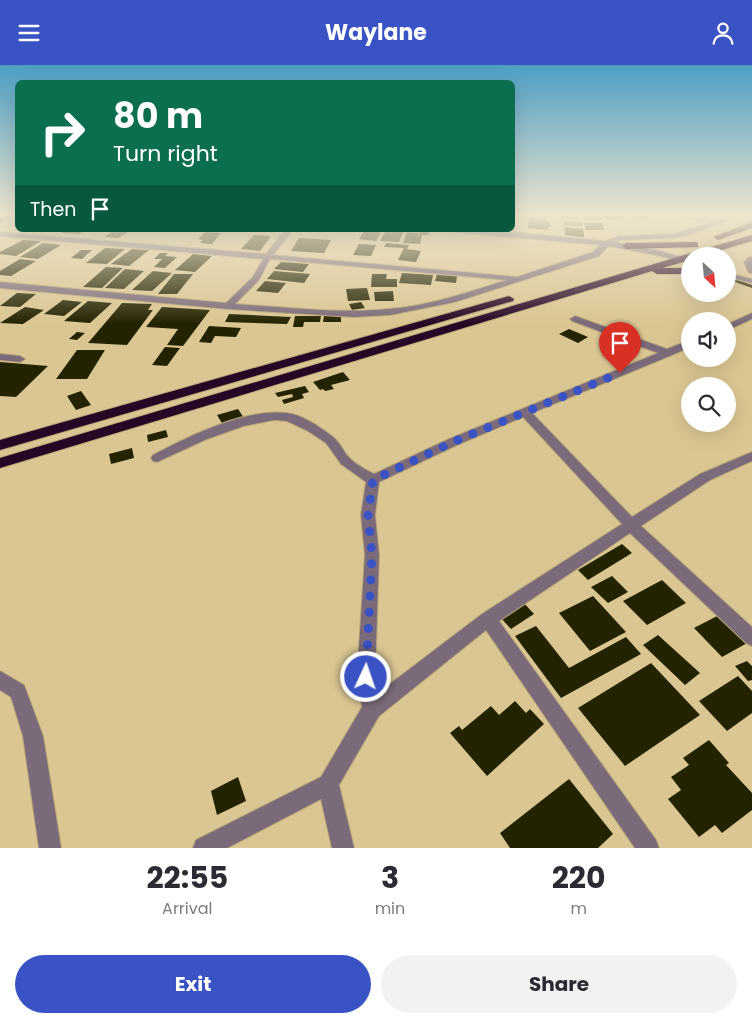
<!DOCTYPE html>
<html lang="en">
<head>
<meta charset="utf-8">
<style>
	:root { --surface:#fff; --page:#f2f2f3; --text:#2b2b33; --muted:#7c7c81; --accent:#3952c4 }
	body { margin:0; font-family:Poppins,sans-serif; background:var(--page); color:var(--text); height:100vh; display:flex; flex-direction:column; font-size:19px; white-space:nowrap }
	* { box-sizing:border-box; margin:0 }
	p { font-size:16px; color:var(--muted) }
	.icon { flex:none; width:28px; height:28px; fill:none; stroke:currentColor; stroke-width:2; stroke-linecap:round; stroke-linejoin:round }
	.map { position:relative; height:783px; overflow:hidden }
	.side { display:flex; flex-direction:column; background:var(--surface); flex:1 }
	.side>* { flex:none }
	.banner { position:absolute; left:15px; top:15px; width:500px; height:152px; border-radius:8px; box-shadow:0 5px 20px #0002; background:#0b6e4f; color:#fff; overflow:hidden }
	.needle { width:32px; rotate:154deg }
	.tools { position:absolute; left:681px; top:182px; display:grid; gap:10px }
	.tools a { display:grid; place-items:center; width:55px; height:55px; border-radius:50%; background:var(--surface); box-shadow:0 5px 20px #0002; font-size:25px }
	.pin { position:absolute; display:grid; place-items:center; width:42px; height:42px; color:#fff; margin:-51px -21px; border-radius:50% 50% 50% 0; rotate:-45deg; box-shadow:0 0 5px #0007 }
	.pin .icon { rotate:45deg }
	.me { position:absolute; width:55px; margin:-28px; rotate:3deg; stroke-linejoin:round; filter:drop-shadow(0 0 4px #0008) }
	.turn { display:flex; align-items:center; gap:18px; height:105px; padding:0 15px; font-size:22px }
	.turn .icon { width:65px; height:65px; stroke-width:2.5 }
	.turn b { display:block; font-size:35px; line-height:42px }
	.then { display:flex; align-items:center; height:48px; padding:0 15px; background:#0003; gap:10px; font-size:19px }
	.eta { display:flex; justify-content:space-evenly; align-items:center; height:85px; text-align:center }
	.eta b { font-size:30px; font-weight:700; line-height:35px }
	.button { display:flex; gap:10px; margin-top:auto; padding:10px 15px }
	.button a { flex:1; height:58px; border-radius:30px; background:var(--accent); color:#fff; font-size:20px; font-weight:700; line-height:58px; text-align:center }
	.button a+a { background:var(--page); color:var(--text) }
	header { display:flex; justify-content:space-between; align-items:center; height:65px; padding:0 15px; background:var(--accent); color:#fff; font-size:22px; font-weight:700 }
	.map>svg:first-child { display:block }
</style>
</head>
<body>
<header><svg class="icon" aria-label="menu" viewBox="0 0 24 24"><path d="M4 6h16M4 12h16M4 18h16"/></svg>Waylane<svg class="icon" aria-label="person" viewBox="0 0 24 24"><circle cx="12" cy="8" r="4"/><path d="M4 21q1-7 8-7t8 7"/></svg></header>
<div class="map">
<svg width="752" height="783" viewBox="0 0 752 783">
	<rect width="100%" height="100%" fill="#dac692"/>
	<path fill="#242300" d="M 0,150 L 16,150 L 0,158 Z
		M 584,150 L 600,150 L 602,155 L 585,154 Z
		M 604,150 L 623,150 L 625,155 L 605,154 Z
		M 636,150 L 649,150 L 648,155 L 635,154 Z
		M 529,151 L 548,155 L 551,162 L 548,162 L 548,165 L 528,163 Z
		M 561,151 L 580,152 L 580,155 L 561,154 Z
		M 563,156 L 581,157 L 582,161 L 564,160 Z
		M 584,158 L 602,158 L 604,165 L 586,165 Z
		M 565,162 L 583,164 L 584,172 L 565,170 Z
		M 64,165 L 84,165 L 80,169 L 61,168 Z
		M 115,165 L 132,165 L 118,173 L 104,172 Z
		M 365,165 L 382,165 L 376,176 L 359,174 Z
		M 386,165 L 404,165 L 399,177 L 380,176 Z
		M 421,165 L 430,166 L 428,170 L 422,170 L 420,179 L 403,178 L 407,167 L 419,168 L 417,174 Z
		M 205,167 L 221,168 L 212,179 L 200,178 L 203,175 L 198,174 Z
		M 254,170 L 271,171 L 260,186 L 241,184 Z
		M 299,173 L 331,175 L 324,188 L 291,186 Z
		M 23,175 L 41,176 L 16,191 L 0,189 L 0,187 Z
		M 43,178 L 61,180 L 38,194 L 20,192 Z
		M 386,178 L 409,180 L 407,184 L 421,186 L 416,197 L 398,195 L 404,183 L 384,182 Z
		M 359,179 L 376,180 L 371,191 L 353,190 Z
		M 105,183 L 125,184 L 107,199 L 86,198 Z
		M 132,184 L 149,185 L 129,201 L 111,199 Z
		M 81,185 L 92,185 L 82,194 L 71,193 Z
		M 160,188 L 168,188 L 165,191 L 177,192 L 165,203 L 154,202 L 162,194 L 154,194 Z
		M 193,189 L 212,191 L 195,207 L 175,205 Z
		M 20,194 L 36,196 L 11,211 L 0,210 L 0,206 Z
		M 281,197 L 309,199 L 303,207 L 274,204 Z
		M 106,202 L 123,203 L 102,223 L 83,222 Z
		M 125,204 L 144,206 L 124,224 L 105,223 Z
		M 153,206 L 172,208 L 152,226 L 132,225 Z
		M 274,206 L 310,209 L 304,218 L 267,214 Z
		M 402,208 L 433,210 L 431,220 L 399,218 Z
		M 174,209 L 193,209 L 177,229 L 158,229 Z
		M 372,209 L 387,209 L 386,214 L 397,214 L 397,222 L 371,222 Z
		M 437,209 L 457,211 L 456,218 L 435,216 Z
		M 736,214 L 752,220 L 752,223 L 732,216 Z
		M 265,216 L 286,218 L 278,228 L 256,226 Z
		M 367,223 L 370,235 L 348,236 L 346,224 Z
		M 393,226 L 394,236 L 375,236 L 374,227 Z
		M 17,228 L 36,229 L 20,242 L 0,241 Z
		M 63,235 L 82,237 L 64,251 L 44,249 Z
		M 88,236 L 112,238 L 90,258 L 64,256 Z
		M 361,237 L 365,243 L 352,245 L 349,239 Z
		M 122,238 L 152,239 L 148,245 L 153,245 L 127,280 L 88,278 Z
		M 25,242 L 44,245 L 23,259 L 0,258 Z
		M 162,242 L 210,245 L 183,281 L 167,280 L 178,264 L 146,262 Z
		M 229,249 L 291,252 L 287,259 L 225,257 Z
		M 324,250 L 341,250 L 341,257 L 323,257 Z
		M 295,251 L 321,251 L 320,257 L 304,257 L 303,262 L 293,262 Z
		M 209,261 L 241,263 L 236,272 L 215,271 L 211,278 L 199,277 Z
		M 569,264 L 588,272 L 578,278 L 559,269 Z
		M 77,267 L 85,268 L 77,275 L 69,274 Z
		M 165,282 L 180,283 L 167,301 L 152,300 Z
		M 77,285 L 105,285 L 87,314 L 56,314 Z
		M 0,297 L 48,301 L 16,332 L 0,331 Z
		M 343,307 L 350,315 L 331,320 L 334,324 L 325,326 L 323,324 L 320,325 L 313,317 Z
		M 305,321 L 309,327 L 302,329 L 304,333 L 284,339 L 282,335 L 293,332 L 292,329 L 278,332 L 275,328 Z
		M 81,326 L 91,340 L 76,345 L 67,331 Z
		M 238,344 L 244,353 L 223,360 L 217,350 Z
		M 166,365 L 168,372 L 148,377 L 147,370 Z
		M 132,383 L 134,393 L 111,399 L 109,389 Z
		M 622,479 L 632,488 L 588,515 L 578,505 Z
		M 612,511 L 628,527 L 608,538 L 591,522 Z
		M 662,515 L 686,538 L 647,560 L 623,536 Z
		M 593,531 L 626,567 L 590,586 L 559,548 Z
		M 523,537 L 534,549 L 511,564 L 500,552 Z
		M 721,549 L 749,577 L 722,592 L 694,563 Z
		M 536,561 L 569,603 L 626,572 L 641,589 L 561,633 L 515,571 Z
		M 658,570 L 700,608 L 685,620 L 643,580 Z
		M 747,596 L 752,601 L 752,615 L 748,616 L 735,601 Z
		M 651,598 L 700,650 L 625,701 L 578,643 Z
		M 738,611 L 752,626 L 752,648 L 727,666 L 699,636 Z
		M 515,636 L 526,648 L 530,644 L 544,659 L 487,711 L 450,668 L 459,661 L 462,665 L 491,641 L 499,650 Z
		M 709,675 L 729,698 L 726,700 L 752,728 L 752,745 L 722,768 L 715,760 L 699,772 L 668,734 L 681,725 L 671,712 L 689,700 L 683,693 Z
		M 238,712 L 246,736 L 217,750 L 211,726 Z
		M 569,714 L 613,769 L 598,783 L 510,783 L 500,768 Z"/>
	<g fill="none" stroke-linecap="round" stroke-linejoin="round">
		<defs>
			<path id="minor" d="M 667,150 C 684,148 700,156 717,155 C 726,155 734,149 743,150 L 689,170 L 673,173 L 621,175 L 614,177 L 661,186 L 690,195 L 690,199 L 660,191 L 608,181 L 599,191 L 455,237 L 390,250 L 354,252 L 228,244 L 0,223 L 0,217 L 226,238 L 253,212 L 263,194 L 0,171 L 0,167 L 266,189 L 285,165 L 293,165 L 273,190 L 517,212 L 593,187 L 600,180 L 452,167 L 448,165 L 512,167 L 605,176 L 620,171 L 673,169 L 710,158 ZM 270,194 L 507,215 C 468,227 429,241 388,244 C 338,249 286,242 235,239 L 259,215 Z
				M 749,192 L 752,192 L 752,208 L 749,208 L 744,197 Z
				M 728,208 L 752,214 L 752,218 L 728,212 Z
				M 752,248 L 752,254 L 728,265 L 728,259 Z
				M 575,251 L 667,284 L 690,275 L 690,282 L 672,290 L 532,348 L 632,452 L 700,409 L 752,387 L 752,396 L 710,415 L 641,461 L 752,562 L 752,581 L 746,578 L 630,468 L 499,556 L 656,775 L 659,783 L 635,783 L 486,565 L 379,651 L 339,720 L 354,783 L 332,783 L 321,734 L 227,783 L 193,783 L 196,775 L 321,712 L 362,642 L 357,612 L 365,490 L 361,450 L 366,417 L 341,399 L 326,378 L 308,366 L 287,356 L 274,355 L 244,361 L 207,374 L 157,397 L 153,396 L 151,393 L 153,390 C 189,371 246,343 287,348 C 302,350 317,360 329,369 C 337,374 340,380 346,389 C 353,398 364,404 374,409 L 449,374 L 658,288 L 572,256 L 570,254 ZM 523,352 L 622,459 L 482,549 L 378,628 L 375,612 L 379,490 L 375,450 L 379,417 L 457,380 Z
				M 0,289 L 20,291 L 25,294 L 20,297 L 0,295 Z
				M 0,606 L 24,620 L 43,671 L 61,783 L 39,783 L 23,671 L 11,632 L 0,625 Z"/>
			<path id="highway" d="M 752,157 L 752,163 L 718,175 L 714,172 Z
				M 752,170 L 752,176 L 701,191 L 690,191 L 690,195 L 662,203 L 690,203 L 690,209 L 657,209 L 652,206 L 0,403 L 0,393 Z
				M 695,177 L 698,178 L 698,182 L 626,184 L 622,181 L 626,178 Z
				M 509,231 L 514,234 L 513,236 L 0,385 L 0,375 Z"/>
		</defs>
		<use href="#minor" stroke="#b8a678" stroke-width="2"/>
		<use href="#highway" stroke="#b8a678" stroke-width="2"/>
		<use href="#minor" fill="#7b6a79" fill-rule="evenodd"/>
		<use href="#highway" fill="#250624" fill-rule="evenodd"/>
	</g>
	<linearGradient id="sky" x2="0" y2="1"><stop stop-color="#4c9ec4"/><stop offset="0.58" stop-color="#eee5ce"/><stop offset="1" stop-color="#eee5ce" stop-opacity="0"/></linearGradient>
	<rect width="752" height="259" fill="url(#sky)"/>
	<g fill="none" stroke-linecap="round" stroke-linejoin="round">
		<path stroke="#3952c4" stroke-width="9" stroke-dasharray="0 16.2" d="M 366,612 L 372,490 L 368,450 L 373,415 L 453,377 L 620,308"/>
	</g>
</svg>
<div class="tools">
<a><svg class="needle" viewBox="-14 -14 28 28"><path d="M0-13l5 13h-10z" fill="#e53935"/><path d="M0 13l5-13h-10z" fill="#7c7c81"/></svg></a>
<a><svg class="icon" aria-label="sound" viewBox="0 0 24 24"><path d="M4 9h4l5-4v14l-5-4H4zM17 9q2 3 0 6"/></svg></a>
<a><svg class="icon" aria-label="search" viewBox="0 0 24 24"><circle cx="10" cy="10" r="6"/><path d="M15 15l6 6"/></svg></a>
</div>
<div class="pin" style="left:620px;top:308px;background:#d93025"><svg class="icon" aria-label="arrive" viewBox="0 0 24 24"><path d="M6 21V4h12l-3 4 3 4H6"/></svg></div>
<svg class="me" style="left:366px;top:612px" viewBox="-20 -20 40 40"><circle r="17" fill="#3952c4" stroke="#fff" stroke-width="3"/><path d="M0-11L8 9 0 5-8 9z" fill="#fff"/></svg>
<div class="banner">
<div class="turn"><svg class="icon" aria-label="right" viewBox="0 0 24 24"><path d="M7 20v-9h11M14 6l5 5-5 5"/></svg><div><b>80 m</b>Turn right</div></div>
<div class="then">Then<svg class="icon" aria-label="arrive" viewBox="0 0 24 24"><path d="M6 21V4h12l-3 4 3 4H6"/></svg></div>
</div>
</div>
<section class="side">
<div class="eta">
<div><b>22:55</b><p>Arrival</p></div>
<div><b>3</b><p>min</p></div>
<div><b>220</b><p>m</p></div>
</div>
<div class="button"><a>Exit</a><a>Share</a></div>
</section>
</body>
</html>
